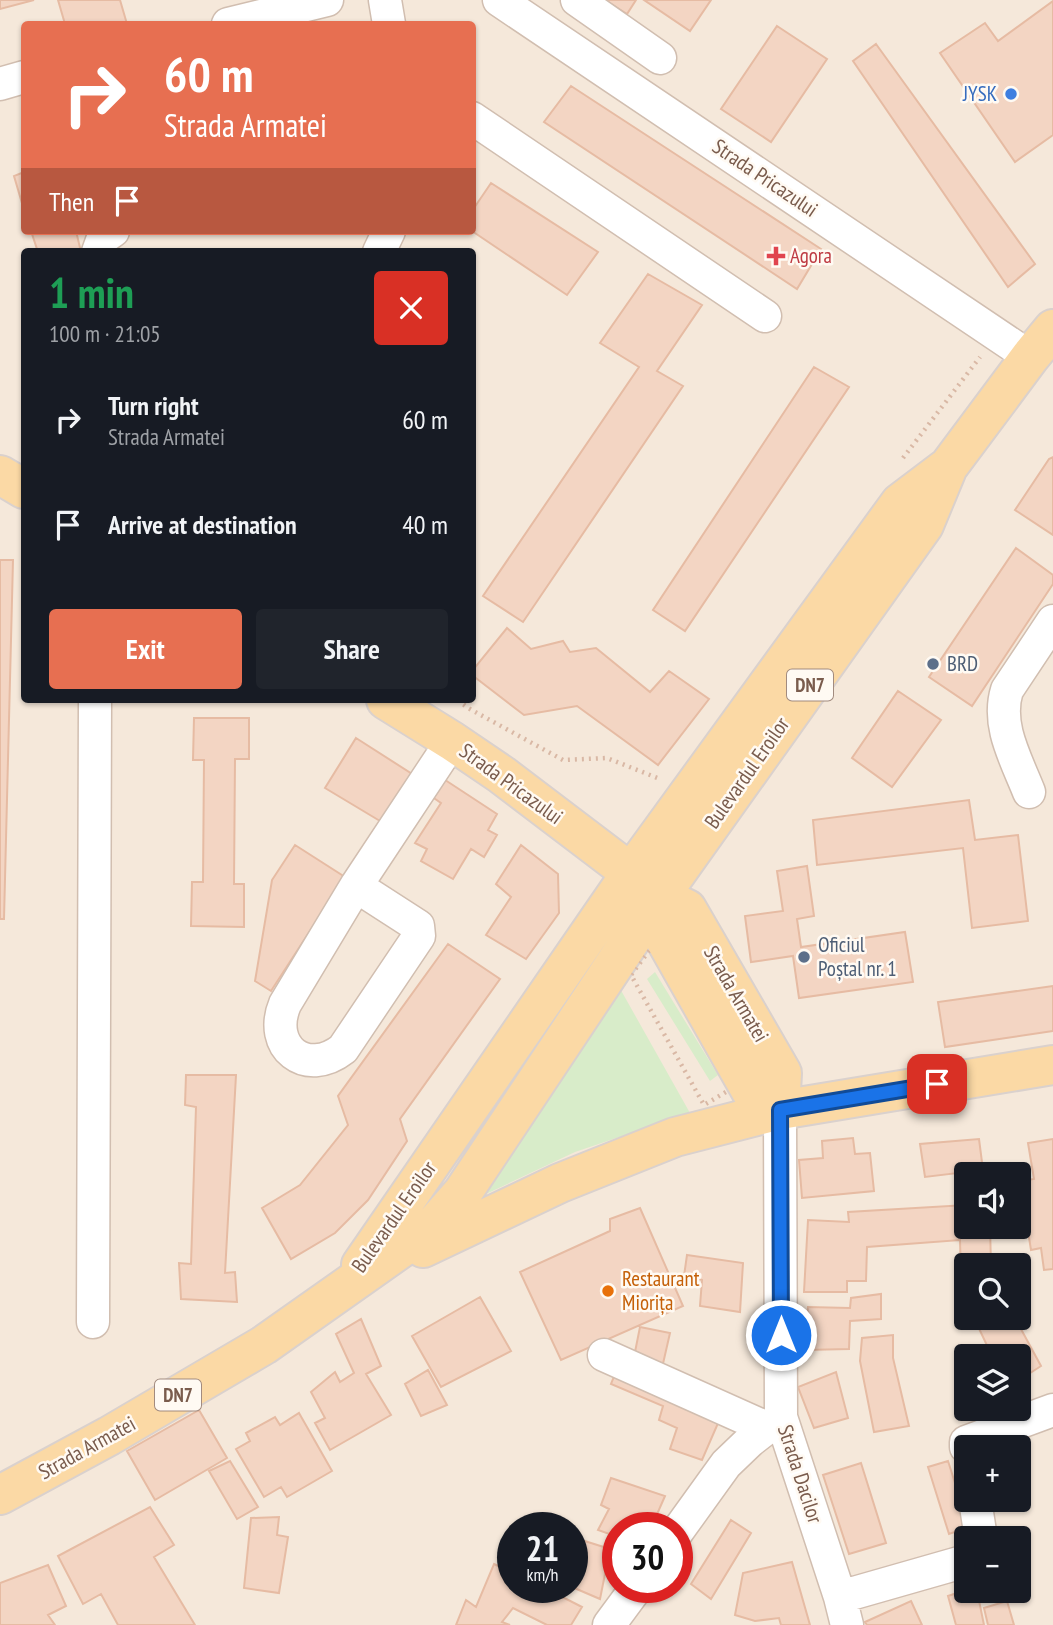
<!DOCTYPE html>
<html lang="en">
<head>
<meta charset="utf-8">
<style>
	:root { --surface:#171b24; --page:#20242c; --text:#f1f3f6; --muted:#9ea1a6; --accent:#e76f51 }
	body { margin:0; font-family:"PT Sans Narrow",sans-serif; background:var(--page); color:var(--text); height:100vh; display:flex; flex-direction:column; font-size:26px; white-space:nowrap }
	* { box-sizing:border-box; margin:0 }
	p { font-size:23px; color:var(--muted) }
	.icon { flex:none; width:38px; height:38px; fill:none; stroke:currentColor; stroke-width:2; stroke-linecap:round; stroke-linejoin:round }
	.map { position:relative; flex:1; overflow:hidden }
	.sheet { position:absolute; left:21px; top:248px; width:455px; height:455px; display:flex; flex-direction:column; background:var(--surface); border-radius:7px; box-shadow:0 2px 5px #0004 }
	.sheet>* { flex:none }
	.guide { position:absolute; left:21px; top:21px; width:455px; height:214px; border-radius:7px; box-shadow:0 2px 5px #0004; background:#e76f51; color:#fff; overflow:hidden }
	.buttons { position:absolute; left:954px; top:1162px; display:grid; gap:14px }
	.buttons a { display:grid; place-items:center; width:77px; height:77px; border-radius:7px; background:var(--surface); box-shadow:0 2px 5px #0004; font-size:35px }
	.speed { position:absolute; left:497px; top:1512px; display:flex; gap:14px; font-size:35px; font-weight:700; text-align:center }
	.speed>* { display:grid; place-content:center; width:91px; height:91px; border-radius:50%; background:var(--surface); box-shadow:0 2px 5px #0004; line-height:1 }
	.speed small { font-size:18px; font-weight:400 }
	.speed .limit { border:10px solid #d22; background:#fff; color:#111 }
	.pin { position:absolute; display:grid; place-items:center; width:60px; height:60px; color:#fff; margin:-30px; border-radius:14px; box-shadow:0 4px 10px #0006 }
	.me { position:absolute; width:77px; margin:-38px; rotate:0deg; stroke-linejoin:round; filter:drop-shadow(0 0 5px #0008) }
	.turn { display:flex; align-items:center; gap:24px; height:147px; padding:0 28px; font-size:32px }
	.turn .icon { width:91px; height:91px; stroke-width:2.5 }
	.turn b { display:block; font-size:49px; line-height:60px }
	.then { display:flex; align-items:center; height:66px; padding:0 28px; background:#0003; gap:14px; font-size:26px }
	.round { display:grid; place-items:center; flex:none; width:74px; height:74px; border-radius:7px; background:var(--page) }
	.summary { display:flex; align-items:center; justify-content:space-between; height:119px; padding:0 28px }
	h1 { font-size:42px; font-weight:800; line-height:52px; color:#1e9e55 }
	.cta { display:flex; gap:14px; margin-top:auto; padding:14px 28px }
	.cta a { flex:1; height:80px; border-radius:7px; background:var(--accent); color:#fff; font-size:28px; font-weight:800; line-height:80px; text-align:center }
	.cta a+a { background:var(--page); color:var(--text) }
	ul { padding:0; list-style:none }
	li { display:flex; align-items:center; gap:21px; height:105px; padding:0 28px }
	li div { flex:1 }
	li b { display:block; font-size:26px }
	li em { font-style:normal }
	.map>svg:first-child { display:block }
</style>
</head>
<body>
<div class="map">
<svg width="1053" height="1625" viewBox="0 0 1053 1625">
	<rect width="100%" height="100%" fill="#fdf6ec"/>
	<path fill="#f5e8da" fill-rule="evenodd" d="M 0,0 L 1053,0 L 1053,1625 L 0,1625 ZM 24,24 L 472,24 L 472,231 L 24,231 ZM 24,252 L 472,252 L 472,700 L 24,700 ZM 966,1174 L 1018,1174 L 1018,1227 L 966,1227 ZM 966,1265 L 1018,1265 L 1018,1318 L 966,1318 ZM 966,1356 L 1018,1356 L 1018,1409 L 966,1409 ZM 966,1447 L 1018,1447 L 1018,1500 L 966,1500 ZM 513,1528 L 572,1528 L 572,1587 L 513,1587 ZM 618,1528 L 677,1528 L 677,1587 L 618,1587 ZM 966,1538 L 1018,1538 L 1018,1591 L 966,1591 Z"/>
	<path fill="#d8ecc9" d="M 655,972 L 718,1075 L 710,1081 L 647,979 Z
		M 618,985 L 690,1113 L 575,1152 L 471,1201 Z"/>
	<path fill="#f3d5c3" stroke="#e6bba3" stroke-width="2" d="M 0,0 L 34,0 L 0,9 Z
		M 58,0 L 120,0 L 127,24 L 65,24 Z
		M 605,0 L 636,0 L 627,14 Z
		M 644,0 L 711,0 L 690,31 Z
		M 1053,1 L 1053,135 L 1015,162 L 940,53 L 985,23 L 998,41 Z
		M 777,26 L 827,59 L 771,142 L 721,109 Z
		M 876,44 L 1035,264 L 1008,287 L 853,61 Z
		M 571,86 L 821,249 L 797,289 L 544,122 Z
		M 24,172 L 24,210 L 14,176 Z
		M 491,183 L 598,252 L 567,295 L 472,231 L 472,211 Z
		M 31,231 L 76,231 L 81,252 L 38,252 Z
		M 648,274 L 702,305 L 657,371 L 683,386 L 523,622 L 483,596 L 639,367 L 600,343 Z
		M 814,367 L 849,387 L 685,631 L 653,610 Z
		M 1053,457 L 1053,535 L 1015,510 L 1049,459 Z
		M 1016,548 L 1053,575 L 1053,584 L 972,706 L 929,677 Z
		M 0,560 L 13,560 L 4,919 L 0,919 Z
		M 507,628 L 531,649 L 563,641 L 570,652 L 596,648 L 650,692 L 669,671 L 709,699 L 658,765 L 577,706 L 524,715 L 472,675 L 472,671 Z
		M 898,691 L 941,720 L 892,787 L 852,758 Z
		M 194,718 L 249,718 L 249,759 L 235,759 L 234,884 L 244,884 L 244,927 L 191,926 L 192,882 L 203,882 L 204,760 L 193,760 Z
		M 356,738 L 420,779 L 390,827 L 325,788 Z
		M 436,774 L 497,814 L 488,830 L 497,835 L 484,857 L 471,849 L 453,879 L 421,861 L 427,849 L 415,843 L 441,803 L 425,792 Z
		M 969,800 L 975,840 L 1018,835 L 1028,921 L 972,928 L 963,848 L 817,865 L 813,820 Z
		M 295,845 L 345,877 L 271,991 L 255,981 L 272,880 Z
		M 521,845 L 558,874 L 559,913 L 526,959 L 486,935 L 511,897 L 496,884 Z
		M 807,866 L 814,916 L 797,919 L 801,947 L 905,932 L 913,982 L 799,998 L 793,956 L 751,962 L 745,916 L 783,911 L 777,871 Z
		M 448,944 L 500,979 L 400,1119 L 407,1141 L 368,1200 L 335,1233 L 291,1259 L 262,1208 L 300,1185 L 348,1125 L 338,1096 Z
		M 1053,986 L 1053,1031 L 945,1047 L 938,1002 Z
		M 186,1075 L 236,1075 L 225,1273 L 235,1272 L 237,1302 L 181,1299 L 179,1263 L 191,1264 L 196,1107 L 185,1105 Z
		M 853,1138 L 855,1154 L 870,1153 L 874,1191 L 802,1198 L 799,1160 L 823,1158 L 822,1141 Z
		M 979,1139 L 983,1170 L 925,1177 L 920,1144 Z
		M 1053,1139 L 1053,1269 L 1044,1270 L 1041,1248 L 1031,1250 L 1020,1181 L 1034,1179 L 1028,1143 Z
		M 966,1205 L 966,1227 L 969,1227 L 969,1228 L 990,1227 L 991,1265 L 966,1265 L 966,1276 L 961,1277 L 960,1240 L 867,1247 L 866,1281 L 847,1281 L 847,1292 L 804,1292 L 808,1220 L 849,1222 L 848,1212 Z
		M 640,1208 L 683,1306 L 561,1360 L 520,1272 L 610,1231 L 610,1219 Z
		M 687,1255 L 743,1263 L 740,1312 L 700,1306 L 702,1280 L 684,1276 Z
		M 881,1294 L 881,1319 L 850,1321 L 849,1349 L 805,1350 L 808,1307 L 850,1308 L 851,1298 Z
		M 480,1297 L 511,1351 L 441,1387 L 412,1336 Z
		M 974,1318 L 1015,1318 L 1041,1366 L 1018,1381 L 1018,1356 L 992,1356 Z
		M 361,1319 L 381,1366 L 366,1374 L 391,1415 L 330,1450 L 315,1423 L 325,1418 L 311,1392 L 335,1372 L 340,1382 L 354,1373 L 336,1334 Z
		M 640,1327 L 670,1333 L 662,1368 L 633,1362 Z
		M 893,1335 L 893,1358 L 909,1426 L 874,1432 L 860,1361 L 862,1338 Z
		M 617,1369 L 722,1414 L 702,1460 L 670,1449 L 677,1428 L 659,1420 L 663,1406 L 611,1384 Z
		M 428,1370 L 447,1405 L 421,1416 L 405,1384 Z
		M 836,1372 L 848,1418 L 814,1428 L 798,1387 Z
		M 199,1410 L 227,1458 L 155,1500 L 127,1451 Z
		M 299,1413 L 332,1471 L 287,1497 L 281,1487 L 264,1497 L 236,1449 L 250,1441 L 246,1433 L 275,1417 L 280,1425 Z
		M 230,1461 L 258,1507 L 237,1519 L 209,1471 Z
		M 948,1461 L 969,1527 L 949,1534 L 928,1467 Z
		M 861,1463 L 886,1543 L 849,1554 L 823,1475 Z
		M 611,1478 L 665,1496 L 651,1528 L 618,1528 L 618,1537 L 598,1530 L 609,1509 L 601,1505 Z
		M 150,1507 L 174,1545 L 154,1557 L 195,1625 L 118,1625 L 101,1594 L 83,1604 L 58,1556 Z
		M 279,1517 L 277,1535 L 288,1537 L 279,1593 L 244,1588 L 251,1518 Z
		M 731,1520 L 751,1533 L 711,1599 L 691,1584 Z
		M 572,1537 L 610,1549 L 600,1599 L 572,1587 Z
		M 792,1562 L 810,1625 L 781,1625 L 779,1618 L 755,1621 L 735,1615 L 743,1573 Z
		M 494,1564 L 513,1573 L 513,1587 L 543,1587 L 582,1607 L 571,1625 L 547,1625 L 513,1608 L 502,1622 L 510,1625 L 456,1625 L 466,1600 L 476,1607 Z
		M 48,1565 L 66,1606 L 48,1615 L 55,1625 L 0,1625 L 0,1583 Z
		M 966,1590 L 977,1591 L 984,1625 L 956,1625 L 948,1596 Z
		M 911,1601 L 922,1625 L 867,1625 L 865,1622 Z
		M 1007,1601 L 1014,1625 L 988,1625 L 984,1608 Z"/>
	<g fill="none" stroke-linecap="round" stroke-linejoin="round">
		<defs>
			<path id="minor" d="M 385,0 L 389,24
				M 499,0 L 1030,357
				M 577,0 L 660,58
				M 228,24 L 327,0
				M 0,84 L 24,77
				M 472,118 L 765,316
				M 98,252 L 103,238 L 113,231
				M 379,252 L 389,231
				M 1029,792 C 1016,759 996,725 1007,690 L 1053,621
				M 356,886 L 418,926 L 419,936 L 343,1049 C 306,1078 267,1047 285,1004 L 356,886 L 452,741
				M 780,1110 L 781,1417 L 840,1597 L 847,1625
				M 93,1322 L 95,700
				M 604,1355 L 767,1428
				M 966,1447 L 966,1442 L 1053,1410
				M 975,1500 L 981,1538
				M 677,1532 L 726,1464 L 750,1441 L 781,1417
				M 840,1597 L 966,1561
				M 609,1625 L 637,1587"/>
			<path id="major" d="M 0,475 L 24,489
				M 386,700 L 452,741 L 502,775 L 631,873 L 660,896 L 687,909 L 782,1073 L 780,1110
				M 660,896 L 663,936 L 752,1093 L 780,1110
				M 423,1248 L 560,1183 L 675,1137 L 780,1110 L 1053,1065
				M 361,1265 L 631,873 L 900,503 L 945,469
				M 0,1495 L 109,1436 L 264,1345 L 434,1225 L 463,1192 L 660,896 L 924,525 L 948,467 L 1030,357 L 1053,329"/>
		</defs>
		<use href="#minor" stroke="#d1beb0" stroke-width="35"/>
		<use href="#major" stroke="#dad1cd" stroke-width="42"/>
		<path stroke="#d9b8a5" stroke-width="4.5" stroke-dasharray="2 5" stroke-linecap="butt" d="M 903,458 L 980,357
			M 458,700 L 468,708 L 563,760 L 607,758 L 660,779
			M 655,943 L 741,1083 L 704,1105 L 631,975 Z"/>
		<use href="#minor" stroke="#fff" stroke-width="32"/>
		<use href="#major" stroke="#fbd9a5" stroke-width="38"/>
	</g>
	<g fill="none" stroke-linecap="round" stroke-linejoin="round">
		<defs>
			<path id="route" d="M 781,1335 L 780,1110 L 937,1084"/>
		</defs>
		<use href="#route" stroke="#114b97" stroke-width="18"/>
		<use href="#route" stroke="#1a73e8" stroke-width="12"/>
	</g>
	<circle fill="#3f7fe0" stroke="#fffaf3" stroke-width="2.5" cx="1011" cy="94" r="7"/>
	<path fill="#e0444e" stroke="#fffaf3" stroke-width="2.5" d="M772.5 245.5h7v7h7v7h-7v7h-7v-7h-7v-7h7z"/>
	<g fill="#5c6f8a" stroke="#fffaf3" stroke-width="2.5">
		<circle cx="933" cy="664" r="7"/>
		<circle cx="804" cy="957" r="7"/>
	</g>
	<circle fill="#e8710a" stroke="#fffaf3" stroke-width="2.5" cx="608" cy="1291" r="7"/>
	<g text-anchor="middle" stroke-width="5" stroke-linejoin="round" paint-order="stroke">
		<g fill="#fffaf3" stroke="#a28b7f" stroke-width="2">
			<rect x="787" y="669.5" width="46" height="31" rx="5"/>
			<rect x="155" y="1379.5" width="46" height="31" rx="5"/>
		</g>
		<g font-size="19" font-weight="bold" fill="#7a5c4d">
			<text x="810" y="692">DN7</text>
			<text x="178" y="1402">DN7</text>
		</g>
		<g font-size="21" fill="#366cbe" stroke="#fffaf3" text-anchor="end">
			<text x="997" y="101">JYSK</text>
		</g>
		<g font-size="21" fill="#7a5c4d" stroke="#fffaf3">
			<text transform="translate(765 178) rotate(34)" y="7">Strada Pricazului</text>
			<text transform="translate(747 773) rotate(-55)" y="7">Bulevardul Eroilor</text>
			<text transform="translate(511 784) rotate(36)" y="7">Strada Pricazului</text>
			<text transform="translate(736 994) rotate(60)" y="7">Strada Armatei</text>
			<text transform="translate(394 1217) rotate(-55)" y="7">Bulevardul Eroilor</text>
			<text transform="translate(87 1448) rotate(-29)" y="7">Strada Armatei</text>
			<text transform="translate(800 1474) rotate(72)" y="7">Strada Dacilor</text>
		</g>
		<g font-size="21" fill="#be3a42" stroke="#fffaf3" text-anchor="start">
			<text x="790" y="263">Agora</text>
		</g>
		<g font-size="21" fill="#4e5e75" stroke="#fffaf3" text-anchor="start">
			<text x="947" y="671">BRD</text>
			<text x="818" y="952">Oficiul<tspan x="818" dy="24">Poștal nr. 1</tspan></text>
		</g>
		<g font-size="21" fill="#c56008" stroke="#fffaf3" text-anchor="start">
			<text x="622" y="1286">Restaurant<tspan x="622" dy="24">Miorița</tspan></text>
		</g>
	</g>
</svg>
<div class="buttons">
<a><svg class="icon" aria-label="sound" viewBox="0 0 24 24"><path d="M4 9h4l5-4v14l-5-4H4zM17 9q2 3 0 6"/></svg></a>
<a><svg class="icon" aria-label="search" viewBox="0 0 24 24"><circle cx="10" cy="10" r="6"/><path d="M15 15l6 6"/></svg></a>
<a><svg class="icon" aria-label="layers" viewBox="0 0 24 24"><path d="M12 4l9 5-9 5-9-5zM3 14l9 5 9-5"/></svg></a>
<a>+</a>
<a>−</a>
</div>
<div class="speed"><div>21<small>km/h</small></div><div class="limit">30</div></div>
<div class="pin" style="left:937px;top:1084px;background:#d93025"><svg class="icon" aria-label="arrive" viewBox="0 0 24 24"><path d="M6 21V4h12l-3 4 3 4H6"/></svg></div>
<svg class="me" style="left:781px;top:1335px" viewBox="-20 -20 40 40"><circle r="17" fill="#1a73e8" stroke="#fff" stroke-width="3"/><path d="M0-11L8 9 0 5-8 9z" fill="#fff"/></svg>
<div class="guide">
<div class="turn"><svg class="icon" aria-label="right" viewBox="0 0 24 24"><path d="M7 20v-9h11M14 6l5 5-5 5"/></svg><div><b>60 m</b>Strada Armatei</div></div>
<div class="then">Then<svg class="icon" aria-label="arrive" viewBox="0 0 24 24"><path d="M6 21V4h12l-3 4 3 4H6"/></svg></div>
</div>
<section class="sheet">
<div class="summary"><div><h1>1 min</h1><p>100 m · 21:05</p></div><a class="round" style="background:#d93025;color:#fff"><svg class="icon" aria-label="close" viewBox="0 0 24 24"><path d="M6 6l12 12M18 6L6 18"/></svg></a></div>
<ul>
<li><svg class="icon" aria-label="right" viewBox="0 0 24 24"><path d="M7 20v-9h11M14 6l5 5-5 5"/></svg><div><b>Turn right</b><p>Strada Armatei</p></div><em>60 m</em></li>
<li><svg class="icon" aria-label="arrive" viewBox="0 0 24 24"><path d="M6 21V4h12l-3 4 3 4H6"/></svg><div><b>Arrive at destination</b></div><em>40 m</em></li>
</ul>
<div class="cta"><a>Exit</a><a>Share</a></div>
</section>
</div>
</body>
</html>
